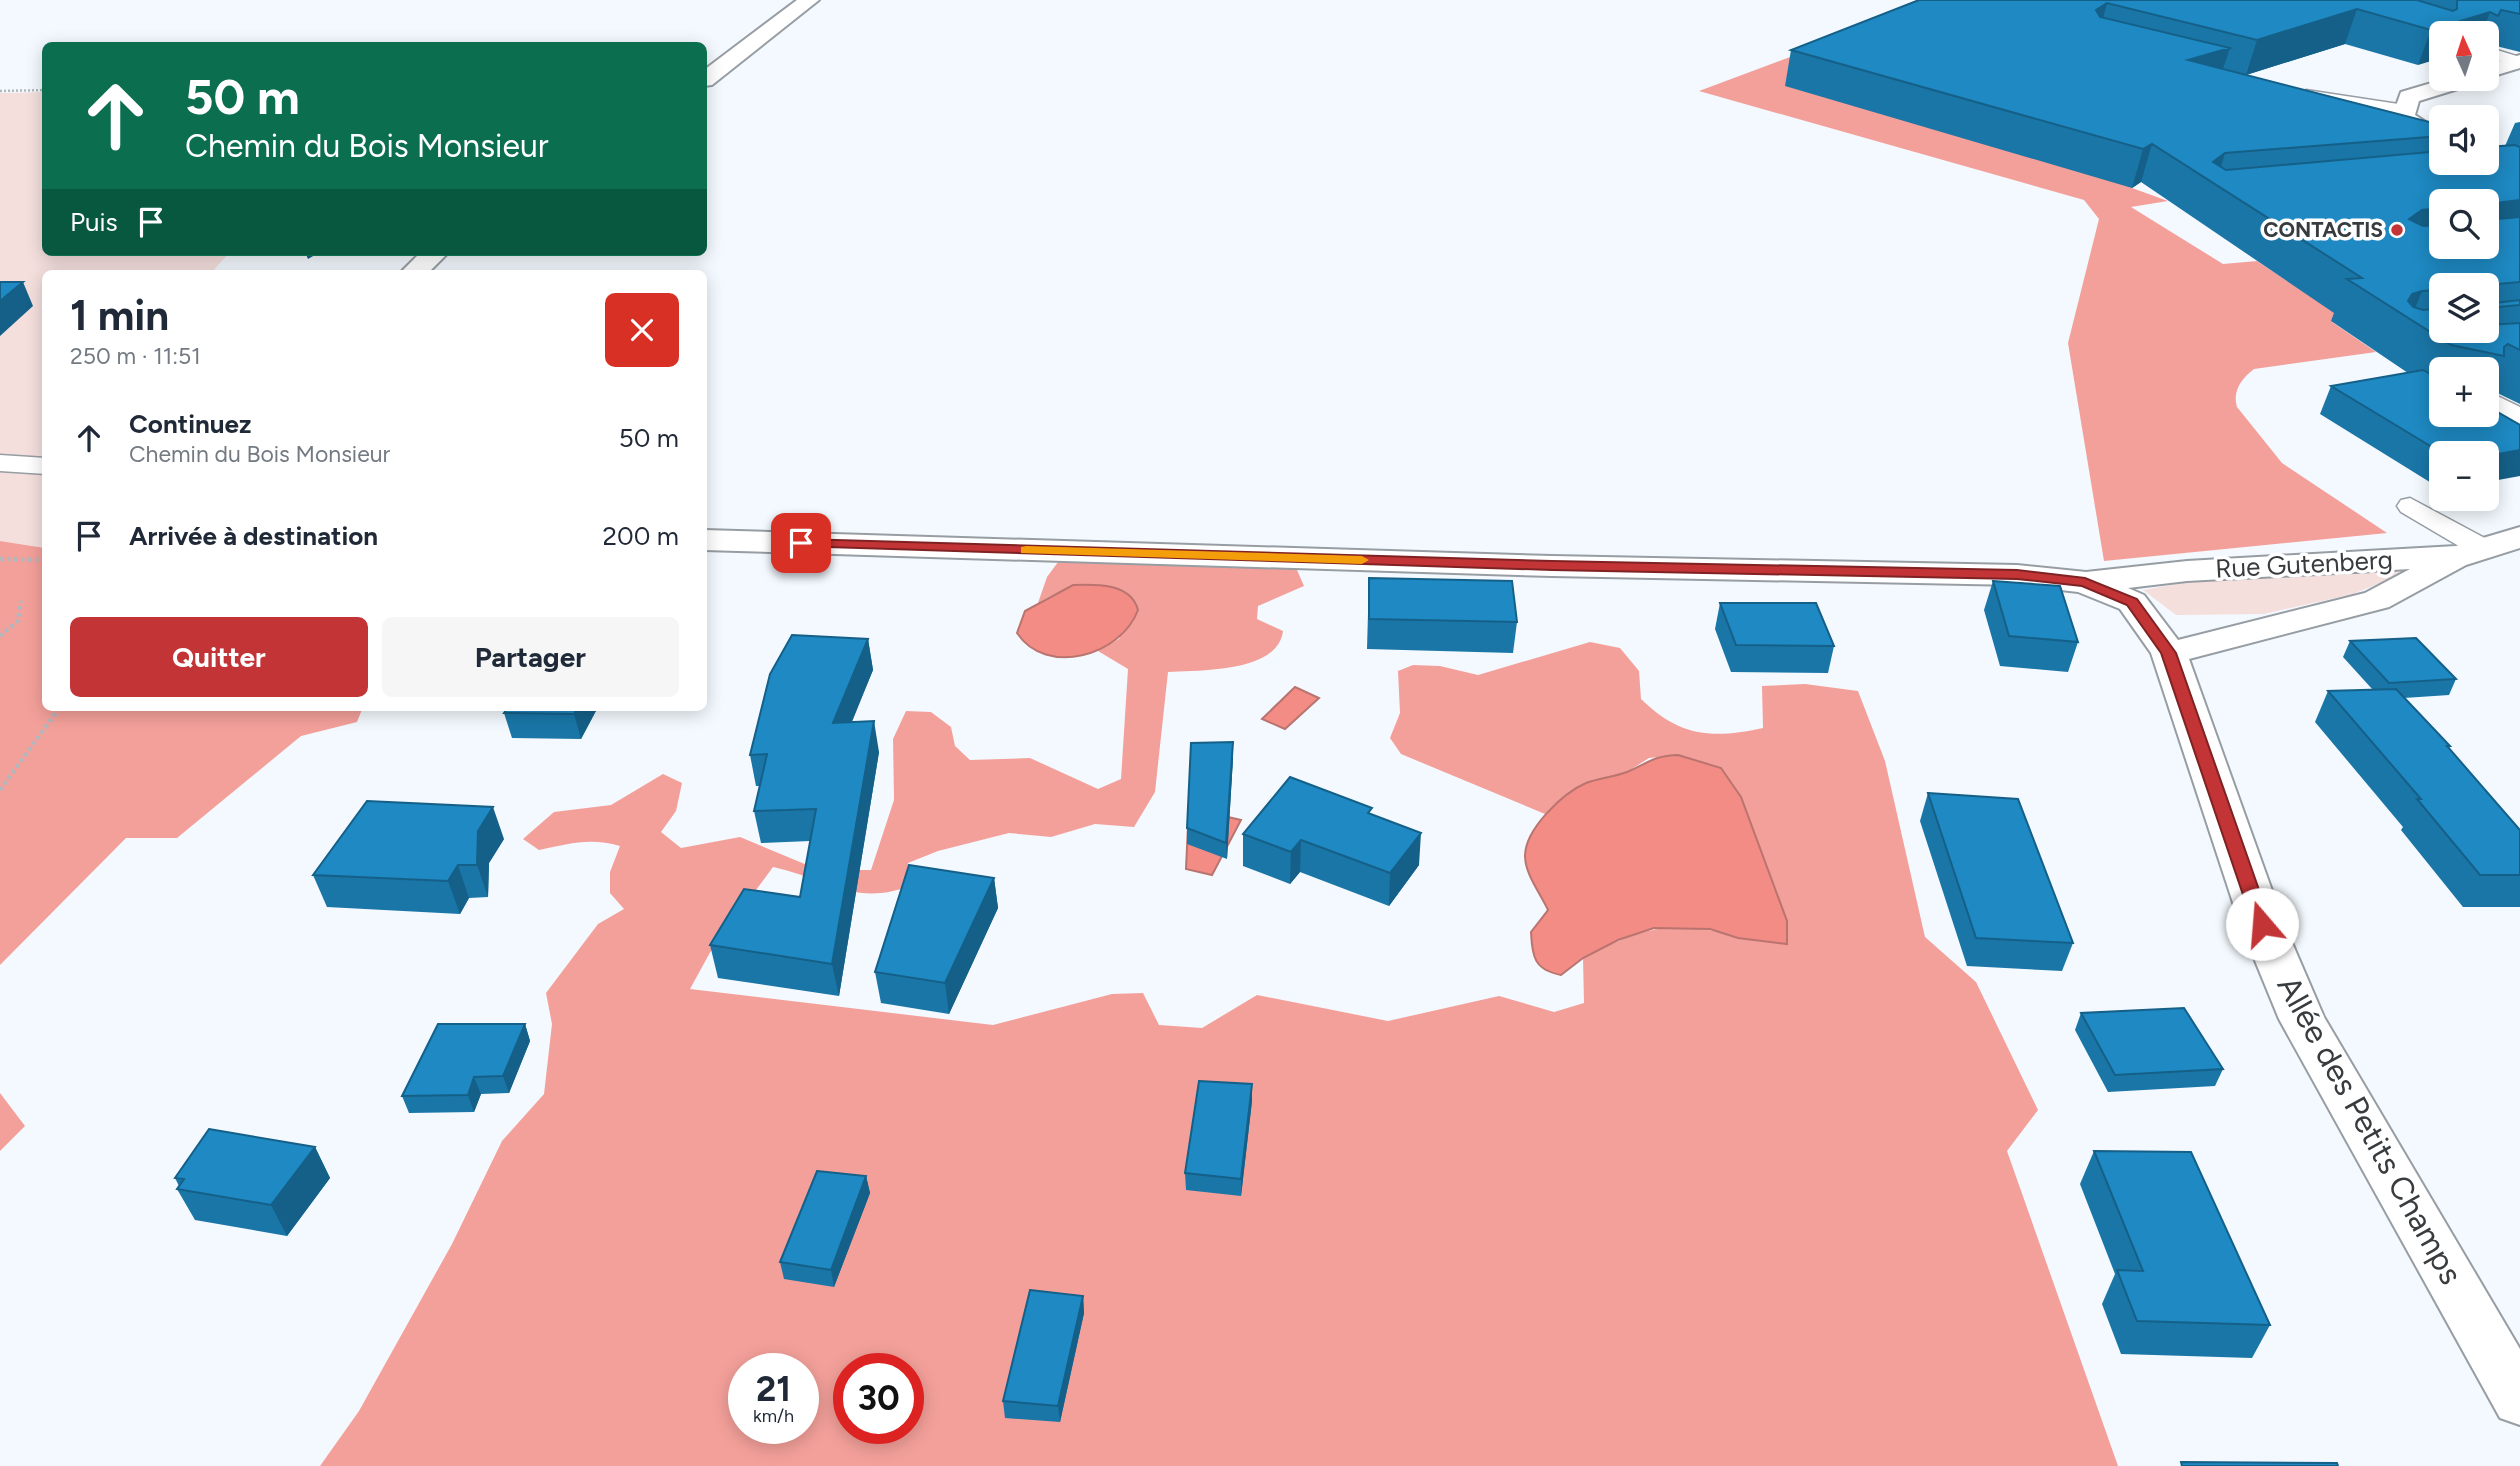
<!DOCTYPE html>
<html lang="fr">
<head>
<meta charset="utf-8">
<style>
	:root { --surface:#fff; --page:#f6f6f7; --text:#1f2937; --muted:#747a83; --accent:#c33436 }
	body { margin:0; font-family:Figtree,sans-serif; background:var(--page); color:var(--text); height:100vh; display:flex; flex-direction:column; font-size:26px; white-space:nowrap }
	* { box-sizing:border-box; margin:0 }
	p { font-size:23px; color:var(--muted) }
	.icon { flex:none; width:38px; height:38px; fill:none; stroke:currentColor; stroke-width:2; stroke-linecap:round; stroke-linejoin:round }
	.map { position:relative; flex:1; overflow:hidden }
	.panel { position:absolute; left:42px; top:270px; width:665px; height:441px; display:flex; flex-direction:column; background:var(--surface); border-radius:10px; box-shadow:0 4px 18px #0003 }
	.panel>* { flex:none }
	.hud { position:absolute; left:42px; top:42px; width:665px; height:214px; border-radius:10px; box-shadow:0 4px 18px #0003; background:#0b6e4f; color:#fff; overflow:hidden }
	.needle { width:46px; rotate:357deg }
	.tools { position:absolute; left:2429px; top:21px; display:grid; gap:14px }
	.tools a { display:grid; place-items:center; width:70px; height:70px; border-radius:10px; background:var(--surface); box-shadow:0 4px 18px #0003; font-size:35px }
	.speed { position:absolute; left:728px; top:1353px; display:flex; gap:14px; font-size:35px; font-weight:700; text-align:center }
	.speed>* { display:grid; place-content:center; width:91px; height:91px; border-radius:50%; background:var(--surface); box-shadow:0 4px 18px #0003; line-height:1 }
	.speed small { font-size:18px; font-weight:400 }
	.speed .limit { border:10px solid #d22; background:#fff; color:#111 }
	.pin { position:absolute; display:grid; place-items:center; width:60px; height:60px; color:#fff; margin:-30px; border-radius:14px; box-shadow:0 4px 10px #0006 }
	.me { position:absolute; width:77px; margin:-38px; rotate:342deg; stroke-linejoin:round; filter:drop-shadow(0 0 5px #0008) }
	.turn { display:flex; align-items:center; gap:24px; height:147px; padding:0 28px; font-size:32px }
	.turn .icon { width:91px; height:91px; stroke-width:2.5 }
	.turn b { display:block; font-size:49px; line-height:60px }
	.then { display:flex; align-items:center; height:66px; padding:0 28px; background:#0003; gap:14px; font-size:26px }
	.round { display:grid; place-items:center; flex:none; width:74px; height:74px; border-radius:10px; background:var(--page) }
	.headline { display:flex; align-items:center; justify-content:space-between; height:119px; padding:0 28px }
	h1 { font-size:42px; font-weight:700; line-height:52px }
	.primary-button { display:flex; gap:14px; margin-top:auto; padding:14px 28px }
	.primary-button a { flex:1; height:80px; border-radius:10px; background:var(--accent); color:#fff; font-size:28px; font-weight:700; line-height:80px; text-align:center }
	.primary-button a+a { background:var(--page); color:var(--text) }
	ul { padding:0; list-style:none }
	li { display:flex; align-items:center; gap:21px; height:98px; padding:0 28px }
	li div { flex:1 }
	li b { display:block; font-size:26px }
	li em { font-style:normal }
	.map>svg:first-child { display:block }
</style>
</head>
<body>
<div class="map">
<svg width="2520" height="1466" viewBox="0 0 2520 1466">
	<rect width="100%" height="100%" fill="#f3f9fe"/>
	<path fill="#f4dfdd" d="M 45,92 L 46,252 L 230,252 L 211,273 L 46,273 L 45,548 L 0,541 L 0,93 Z
		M 2390,566 L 2402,574 L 2353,594 L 2264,614 L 2176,615 L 2143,590 L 2189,582 Z"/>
	<path fill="#f4a09a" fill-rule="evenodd" d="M 1943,0 L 2132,188 L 2168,201 L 2131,207 L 2223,264 L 2257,261 L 2346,320 L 2332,322 L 2376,352 L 2254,369 C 2242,378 2232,391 2237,407 L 2282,463 L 2387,533 L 2104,561 L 2068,343 L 2099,219 L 2084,200 L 1699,91 Z
		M 0,541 L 45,548 L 46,707 L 363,707 L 357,722 L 301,736 L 177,838 L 126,838 L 0,965 Z
		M 1061,558 L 1280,565 L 1297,570 L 1304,586 L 1258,606 L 1257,619 L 1283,631 C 1278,673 1199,670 1168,672 L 1155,792 L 1134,827 L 1095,824 L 1051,837 L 1009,833 L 938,851 L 908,863 L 912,885 C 856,908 825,878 773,867 L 756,890 L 730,916 L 690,989 L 993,1025 L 1112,994 L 1143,993 L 1159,1025 L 1202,1028 L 1257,995 L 1388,1021 L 1499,996 L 1554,1012 L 1584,1003 L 1583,958 C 1639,929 1676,916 1738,938 L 1757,844 L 1741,797 L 1721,768 L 1678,755 L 1649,758 L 1627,772 L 1577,787 L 1545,814 L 1401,754 L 1390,738 L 1400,713 L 1398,671 L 1413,665 L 1440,666 L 1478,675 L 1590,642 L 1620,648 L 1639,671 L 1641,699 C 1680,737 1712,739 1763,728 L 1762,686 L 1805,684 L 1858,691 L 1885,761 L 1925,937 L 1976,982 L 2038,1110 L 2007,1151 L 2118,1466 L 320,1466 L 359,1411 L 452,1244 L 502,1141 L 544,1094 L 552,1024 L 546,993 L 598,924 L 624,909 L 610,893 L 610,872 L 620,846 C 590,837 568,844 539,850 L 523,839 L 554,812 L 611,805 L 663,774 L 682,783 L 676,811 L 661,832 L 681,848 L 740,837 L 819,870 L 871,870 L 894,800 L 893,739 L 906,711 L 931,712 L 951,727 L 955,746 L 970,760 L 1030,758 L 1098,789 L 1121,779 L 1128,669 L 1098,651 L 1119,639 L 1132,598 C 1098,579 1070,583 1038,603 L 1047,577 ZM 744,1368 L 803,1368 L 803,1428 L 744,1428 ZM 849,1368 L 908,1368 L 908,1428 L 849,1428 Z
		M 0,1093 L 25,1126 L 0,1151 Z"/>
	<path fill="#f28c85" stroke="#ba7470" stroke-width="2" d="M 1073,585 C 1096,584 1131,583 1138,610 C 1121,656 1046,677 1017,633 L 1025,611 Z
		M 1295,687 L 1319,698 L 1285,729 L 1262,719 Z
		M 1678,755 L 1721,768 L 1741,797 L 1787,921 L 1787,944 L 1738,938 L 1710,929 L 1654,928 L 1618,940 L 1583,958 L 1561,975 C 1534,970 1532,956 1531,932 L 1548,910 C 1540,893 1525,874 1525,856 C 1525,829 1563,793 1586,783 C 1599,778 1614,777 1627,772 C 1649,763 1652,756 1678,755 Z
		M 1197,810 L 1241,820 L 1212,875 L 1186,869 L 1188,825 Z"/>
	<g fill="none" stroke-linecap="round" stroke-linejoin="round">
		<defs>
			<path id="service" d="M 2487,47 L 2520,57 L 2520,67 L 2487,57 Z
				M 2306,90 L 2405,105 L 2414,110 L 2405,115 L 2300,99 L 2297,95 Z
				M 2487,391 L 2520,407 L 2520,425 L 2487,408 Z
				M 0,455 L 46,458 L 46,474 L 0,471 Z
				M 2410,498 L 2494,543 L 2498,549 L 2494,555 L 2474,555 L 2401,512 L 2397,506 L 2401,500 Z"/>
			<path id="minor" d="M 797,0 L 819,0 L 712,85 L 704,86 L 704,70 Z
				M 2520,55 L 2520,68 L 2487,78 L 2487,65 Z
				M 2445,79 L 2477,79 L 2474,84 L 2419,101 L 2415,115 L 2441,132 L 2441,149 L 2433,147 L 2392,117 L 2401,92 Z
				M 421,252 L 449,252 L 428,273 L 400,273 Z
				M 2520,527 L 2520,548 L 2466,565 L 2389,607 L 2189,659 L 2284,924 L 2324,1017 L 2520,1349 L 2520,1425 L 2500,1418 L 2279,1019 L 2240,924 L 2151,653 L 2120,609 L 2078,592 L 2017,585 L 1552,576 L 704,550 L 704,530 L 1552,556 L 2017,565 L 2086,572 L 2187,561 L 2456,546 ZM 2410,569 L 2365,593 L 2178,640 L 2144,595 L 2128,588 L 2187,581 Z"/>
		</defs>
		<use href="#service" stroke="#969da3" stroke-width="3"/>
		<use href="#minor" stroke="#969da3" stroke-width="4"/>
		<path stroke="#b2b7bb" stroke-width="2.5" stroke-dasharray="2 2" stroke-linecap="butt" d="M 0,91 L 46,90"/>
		<path stroke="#b2b7bb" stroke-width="4.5" stroke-dasharray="3.5 3.5" stroke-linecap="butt" d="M 0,559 L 46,560
			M 0,636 L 18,621 L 21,601
			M 0,790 L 60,707"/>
		<use href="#service" fill="#fff" fill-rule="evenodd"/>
		<use href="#minor" fill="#fff" fill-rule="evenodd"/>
	</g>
	<path fill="#1a76a7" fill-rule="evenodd" d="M 1919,0 L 2520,0 L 2520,52 L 2488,44 L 2487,46 L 2487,33 L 2441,33 L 2418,65 L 2345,44 L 2246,75 L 2441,125 L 2441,163 L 2505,146 L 2515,123 L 2520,122 L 2520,404 L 2489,389 L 2487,395 L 2487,369 L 2441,369 L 2441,415 L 2487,453 L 2441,453 L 2441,489 L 2320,414 L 2331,386 L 2408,373 L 2331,321 L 2334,313 L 2141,182 L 2132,188 L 1785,86 L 1791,50 ZM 2441,285 L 2487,285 L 2487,331 L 2441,331 Z
		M 1369,578 L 1517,622 L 1513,653 L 1367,649 Z
		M 1993,581 L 2078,642 L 2068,672 L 2000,666 L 1984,610 Z
		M 1720,603 L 1834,646 L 1828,673 L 1731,672 L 1715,629 Z
		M 868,639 L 873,670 L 851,722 L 879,752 L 839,996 L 718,978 L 710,945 L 800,897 L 810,841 L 761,843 L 754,811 L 760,786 L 756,786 L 750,755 Z
		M 2350,641 L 2456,679 L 2449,695 L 2404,698 L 2450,746 L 2449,748 L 2520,830 L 2520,907 L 2463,907 L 2401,830 L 2403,827 L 2315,722 L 2328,691 L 2373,690 L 2343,657 Z
		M 508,707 L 598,707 L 581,739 L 512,738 L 504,713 Z
		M 1233,742 L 1233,758 L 1227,859 L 1187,844 L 1187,828 Z
		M 1928,793 L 2073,943 L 2062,971 L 1967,966 L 1920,821 Z
		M 1371,814 L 1419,865 L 1389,906 L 1300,872 L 1290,884 L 1243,866 L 1243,834 Z
		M 504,839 L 489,863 L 488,897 L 469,898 L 460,914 L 327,907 L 313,875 Z
		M 994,878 L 998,908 L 949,1014 L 881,1003 L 875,972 Z
		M 2081,1013 L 2223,1069 L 2215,1086 L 2108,1092 L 2075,1030 Z
		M 525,1024 L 530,1041 L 509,1093 L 481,1094 L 474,1112 L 409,1113 L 402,1096 Z
		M 1252,1084 L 1252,1101 L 1241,1196 L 1186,1190 L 1185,1173 Z
		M 315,1147 L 330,1178 L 287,1236 L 195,1220 L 177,1189 L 179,1186 L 175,1178 Z
		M 2094,1151 L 2270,1325 L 2252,1358 L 2121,1354 L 2102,1304 L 2115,1274 L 2080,1184 Z
		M 866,1176 L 870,1193 L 834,1287 L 784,1279 L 780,1262 Z
		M 1083,1296 L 1084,1313 L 1060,1422 L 1005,1418 L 1003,1401 Z"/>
	<path fill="#156088" d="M 2107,3 L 2098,37 L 2096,10 Z
		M 2357,9 L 2345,44 L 2246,75 L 2257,40 Z
		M 2490,12 L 2482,33 L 2441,33 L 2441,58 L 2418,65 L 2431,30 Z
		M 2230,48 L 2218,84 L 2188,60 Z
		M 2152,144 L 2141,182 L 2132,188 L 2143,149 Z
		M 2225,153 L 2216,184 L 2213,162 Z
		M 2520,200 L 2520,239 L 2487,243 L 2487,204 Z
		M 2441,208 L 2441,247 L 2409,219 L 2422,210 Z
		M 305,252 L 320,252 L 308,259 Z
		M 23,282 L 33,306 L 0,336 L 0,301 Z
		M 2422,291 L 2411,319 L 2408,301 L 2412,294 Z
		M 2441,315 L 2441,331 L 2437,321 Z
		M 2520,450 L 2520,476 L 2487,482 L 2487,456 Z
		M 868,639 L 873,670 L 839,754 L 833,723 Z
		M 578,707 L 598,707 L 581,739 L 574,714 Z
		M 874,721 L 879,752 L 839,996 L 832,964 Z
		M 1233,742 L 1233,758 L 1227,859 L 1226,843 Z
		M 493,807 L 504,839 L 489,863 L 488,897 L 477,865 L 478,831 Z
		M 1421,833 L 1419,865 L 1389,906 L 1390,873 Z
		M 1301,840 L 1300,872 L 1290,884 L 1291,852 Z
		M 458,865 L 469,898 L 460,914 L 448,881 Z
		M 994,878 L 998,908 L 949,1014 L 945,983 Z
		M 525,1024 L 530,1041 L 509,1093 L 503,1076 Z
		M 474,1077 L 481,1094 L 474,1112 L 468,1095 Z
		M 1252,1084 L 1252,1101 L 1241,1196 L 1241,1179 Z
		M 315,1147 L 330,1178 L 287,1236 L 271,1205 Z
		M 866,1176 L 870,1193 L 834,1287 L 831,1270 Z
		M 1083,1296 L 1084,1313 L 1060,1422 L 1058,1406 Z"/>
	<path fill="#1e89c2" stroke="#156088" stroke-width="2" d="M 1919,0 L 2417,0 L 2453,11 L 2457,9 L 2457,0 L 2520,0 L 2520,14 L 2501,10 L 2498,16 L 2490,12 L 2431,30 L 2357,9 L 2257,40 L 2107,3 L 2096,10 L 2100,17 L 2230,48 L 2188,60 L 2441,125 L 2441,136 L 2225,153 L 2213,162 L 2226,170 L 2441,151 L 2441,163 L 2487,163 L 2487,147 L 2515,145 L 2520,147 L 2520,200 L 2487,204 L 2487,201 L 2441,201 L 2441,208 L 2422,210 L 2409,219 L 2423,226 L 2441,225 L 2441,247 L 2487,247 L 2487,220 L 2520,217 L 2520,282 L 2487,285 L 2441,285 L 2441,290 L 2422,291 L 2412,294 L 2408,301 L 2413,307 L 2423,310 L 2441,308 L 2441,315 L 2437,321 L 2441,325 L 2441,331 L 2448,331 L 2450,333 L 2459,335 L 2461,331 L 2487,331 L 2487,325 L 2520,323 L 2520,350 L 2508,344 L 2504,347 L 2504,356 L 2451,345 L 2347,279 L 2362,278 L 2152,144 L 2143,149 L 1791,50 Z
		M 0,282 L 23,282 L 0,301 Z
		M 2520,300 L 2520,305 L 2487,308 L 2487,304 Z
		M 2423,370 L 2441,380 L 2441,415 L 2487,415 L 2487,406 L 2520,425 L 2520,450 L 2487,456 L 2487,453 L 2442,453 L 2331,386 Z
		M 1369,578 L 1512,581 L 1517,622 L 1369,619 Z
		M 1993,581 L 2060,586 L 2078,642 L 2009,636 Z
		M 1720,603 L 1816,603 L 1834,646 L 1736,645 Z
		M 792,635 L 868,639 L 833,723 L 874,721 L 832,964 L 710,945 L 744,889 L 800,897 L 816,809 L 754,811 L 767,754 L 750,755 L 770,674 Z
		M 2416,638 L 2456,679 L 2389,683 L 2350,641 Z
		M 2396,689 L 2450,746 L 2447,746 L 2520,830 L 2520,875 L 2480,875 L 2417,799 L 2421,799 L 2328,691 Z
		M 508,707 L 578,707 L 574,714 L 504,713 Z
		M 1233,742 L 1226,843 L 1187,828 L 1191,743 Z
		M 1290,777 L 1372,808 L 1368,813 L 1421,833 L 1390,873 L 1301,840 L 1291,852 L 1243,834 Z
		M 1928,793 L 2018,799 L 2073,943 L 1976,938 Z
		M 367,801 L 493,807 L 478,831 L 477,865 L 458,865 L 448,881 L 313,875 Z
		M 909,865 L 994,878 L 945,983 L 875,972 Z
		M 2184,1008 L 2223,1069 L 2115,1075 L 2081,1013 Z
		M 438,1024 L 525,1024 L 503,1076 L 474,1077 L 468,1095 L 402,1096 Z
		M 1199,1081 L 1252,1084 L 1241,1179 L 1185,1173 Z
		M 209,1129 L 315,1147 L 271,1205 L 177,1189 L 184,1179 L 175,1178 Z
		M 2094,1151 L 2191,1152 L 2270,1325 L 2137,1321 L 2117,1270 L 2143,1271 Z
		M 817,1171 L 866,1176 L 831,1270 L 780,1262 Z
		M 1030,1290 L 1083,1296 L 1058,1406 L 1003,1401 Z
		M 2181,1462 L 2337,1463 L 2338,1466 L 2182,1466 Z"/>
	<path fill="#c33436" stroke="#7f2223" stroke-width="2" d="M 801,539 L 1552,561 L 2017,570 L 2085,578 L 2137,599 L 2176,653 L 2271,924 L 2262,930 L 2253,924 L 2161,653 L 2127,605 L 2082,586 L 2017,579 L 1552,570 L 796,546 L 794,543 Z"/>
	<path fill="#f59e0b" d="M 1026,546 L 1362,556 L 1369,560 L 1362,564 L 1021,553 L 1021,547 Z"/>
	<circle fill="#c33436" stroke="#fff" stroke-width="2.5" cx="2397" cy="230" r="7"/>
	<g text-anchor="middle" stroke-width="7" stroke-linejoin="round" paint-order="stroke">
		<g font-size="21" font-weight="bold" fill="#393c3e" stroke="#fff" text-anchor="end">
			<text x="2383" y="237">CONTACTIS</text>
		</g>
		<g font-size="26" fill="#393c3e" stroke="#fff">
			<text transform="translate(2304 564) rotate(-3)" y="9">Rue Gutenberg</text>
		</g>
		<g font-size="32" fill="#393c3e" stroke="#fff">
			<text transform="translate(2370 1130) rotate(61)" y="11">Allée des Petits Champs</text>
		</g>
	</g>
</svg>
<div class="tools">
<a><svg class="needle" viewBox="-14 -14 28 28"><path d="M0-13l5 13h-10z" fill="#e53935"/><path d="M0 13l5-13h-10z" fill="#747a83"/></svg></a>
<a><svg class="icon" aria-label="sound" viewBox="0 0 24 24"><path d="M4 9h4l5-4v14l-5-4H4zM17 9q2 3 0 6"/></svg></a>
<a><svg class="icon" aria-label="search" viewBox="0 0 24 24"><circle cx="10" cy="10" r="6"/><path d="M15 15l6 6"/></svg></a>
<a><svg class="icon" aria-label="layers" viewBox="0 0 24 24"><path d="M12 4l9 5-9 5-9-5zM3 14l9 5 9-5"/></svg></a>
<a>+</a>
<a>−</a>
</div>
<div class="speed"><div>21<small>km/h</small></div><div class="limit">30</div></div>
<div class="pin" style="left:801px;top:543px;background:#d93025"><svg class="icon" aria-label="arrive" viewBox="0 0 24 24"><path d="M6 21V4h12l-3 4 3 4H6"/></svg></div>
<svg class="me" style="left:2262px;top:924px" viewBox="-20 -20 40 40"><circle r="19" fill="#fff"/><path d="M0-13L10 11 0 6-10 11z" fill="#c33436"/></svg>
<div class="hud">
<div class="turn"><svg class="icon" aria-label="ahead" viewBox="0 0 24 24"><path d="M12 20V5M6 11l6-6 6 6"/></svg><div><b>50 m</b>Chemin du Bois Monsieur</div></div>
<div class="then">Puis<svg class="icon" aria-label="arrive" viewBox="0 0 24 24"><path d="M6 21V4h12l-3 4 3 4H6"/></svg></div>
</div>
<section class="panel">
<div class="headline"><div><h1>1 min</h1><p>250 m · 11:51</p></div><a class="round" style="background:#d93025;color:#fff"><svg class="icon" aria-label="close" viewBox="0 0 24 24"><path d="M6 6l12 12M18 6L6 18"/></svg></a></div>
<ul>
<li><svg class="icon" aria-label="ahead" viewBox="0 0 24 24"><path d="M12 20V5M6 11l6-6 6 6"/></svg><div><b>Continuez</b><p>Chemin du Bois Monsieur</p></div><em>50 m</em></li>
<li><svg class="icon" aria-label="arrive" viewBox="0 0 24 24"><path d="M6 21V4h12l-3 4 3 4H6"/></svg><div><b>Arrivée à destination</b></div><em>200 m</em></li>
</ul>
<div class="primary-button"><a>Quitter</a><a>Partager</a></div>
</section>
</div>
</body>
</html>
